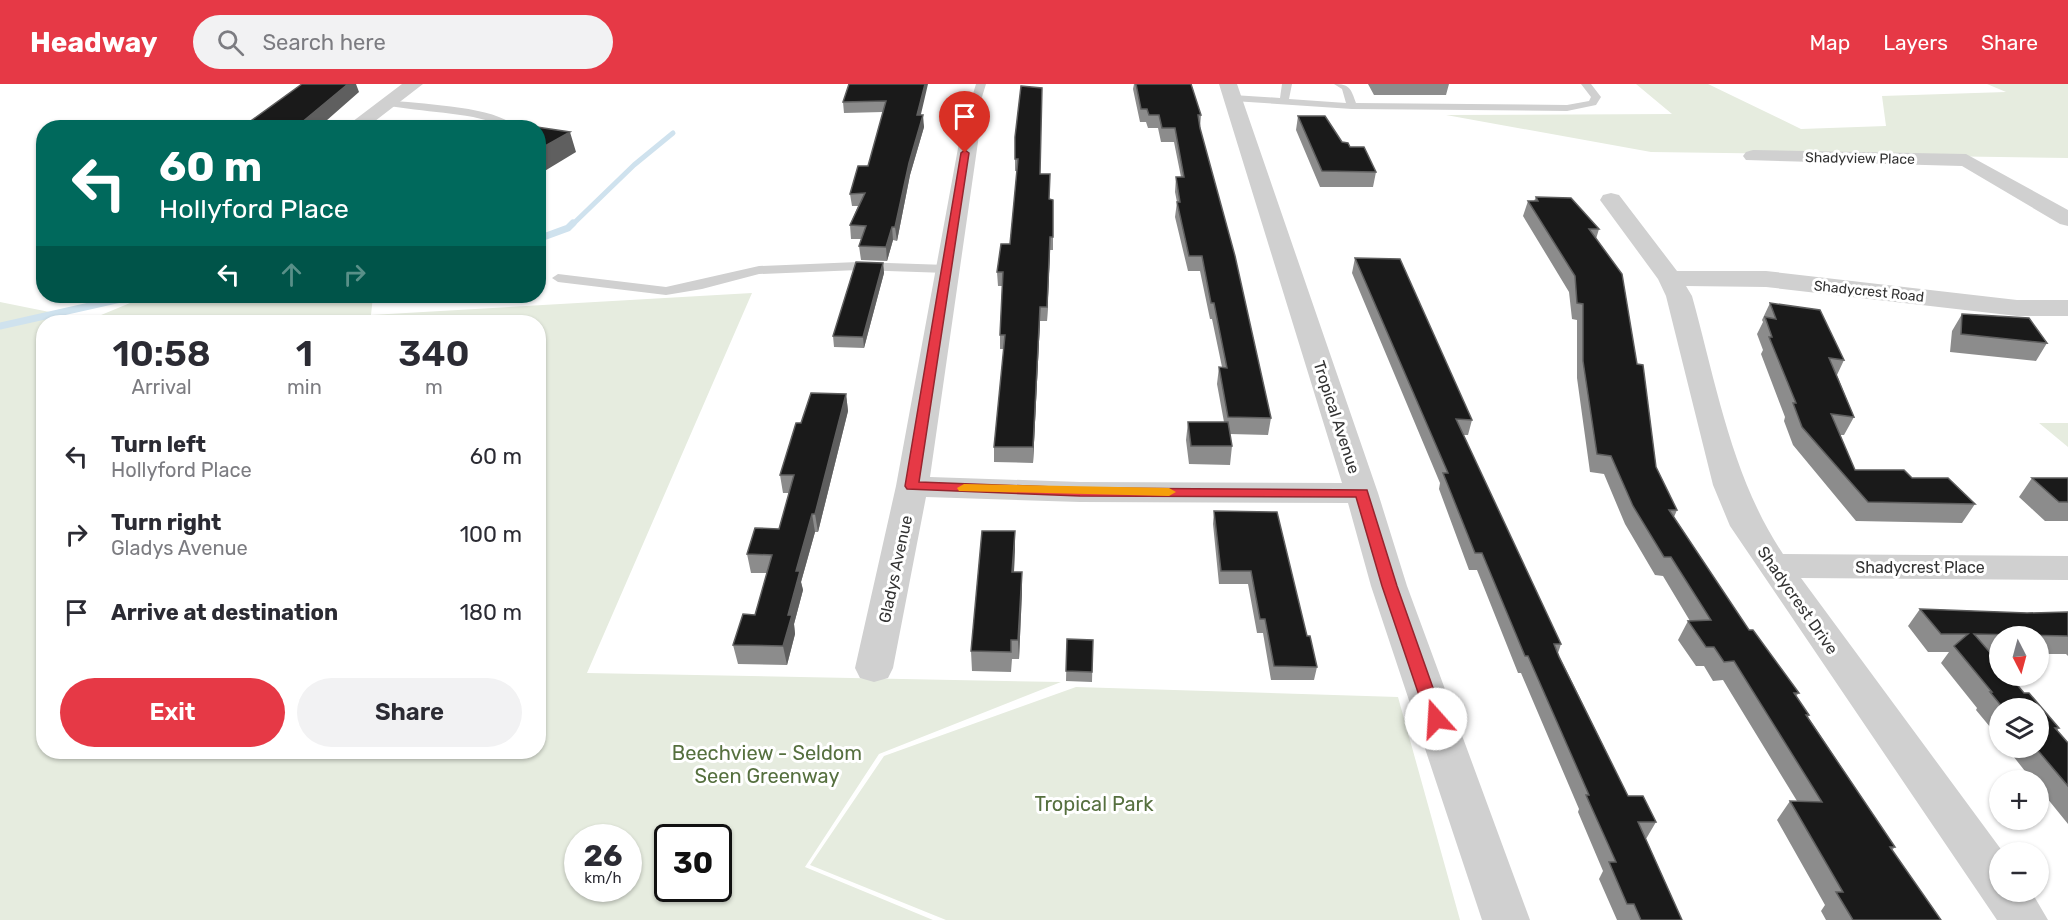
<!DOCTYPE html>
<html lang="en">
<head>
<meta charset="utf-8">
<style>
	:root { --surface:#fff; --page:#f2f2f3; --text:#2b2b33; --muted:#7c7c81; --accent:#e63946 }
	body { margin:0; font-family:Rubik,sans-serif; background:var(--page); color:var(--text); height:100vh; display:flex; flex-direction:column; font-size:22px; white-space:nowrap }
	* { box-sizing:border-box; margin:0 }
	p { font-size:20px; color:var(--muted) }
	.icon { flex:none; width:33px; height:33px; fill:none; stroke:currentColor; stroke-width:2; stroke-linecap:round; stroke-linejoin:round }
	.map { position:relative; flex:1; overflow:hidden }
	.details { position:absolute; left:36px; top:231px; width:510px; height:444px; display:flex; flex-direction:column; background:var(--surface); border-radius:24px; box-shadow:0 2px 4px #0004 }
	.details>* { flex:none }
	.guide { position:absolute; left:36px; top:36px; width:510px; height:183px; border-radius:24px; box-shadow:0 2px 4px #0004; background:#00695c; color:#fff; overflow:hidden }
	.needle { width:39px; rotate:174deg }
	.fabs { position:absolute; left:1989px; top:542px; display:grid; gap:12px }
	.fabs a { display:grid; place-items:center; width:60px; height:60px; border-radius:50%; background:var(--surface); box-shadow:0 2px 4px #0004; font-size:30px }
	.speed { position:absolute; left:564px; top:740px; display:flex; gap:12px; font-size:30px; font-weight:700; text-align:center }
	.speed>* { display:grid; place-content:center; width:78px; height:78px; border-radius:50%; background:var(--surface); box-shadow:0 2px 4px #0004; line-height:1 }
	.speed small { font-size:15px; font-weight:400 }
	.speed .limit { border:3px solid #111; border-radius:9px; background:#fff; color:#111 }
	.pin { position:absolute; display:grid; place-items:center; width:51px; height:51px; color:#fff; margin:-62px -26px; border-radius:50% 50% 50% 0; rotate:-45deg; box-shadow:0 0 6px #0007 }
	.pin .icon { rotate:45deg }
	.me { position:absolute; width:66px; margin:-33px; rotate:341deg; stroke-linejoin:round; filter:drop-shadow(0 0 4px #0008) }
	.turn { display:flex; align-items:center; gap:21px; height:126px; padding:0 24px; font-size:27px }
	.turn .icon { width:78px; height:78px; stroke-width:2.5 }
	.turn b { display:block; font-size:42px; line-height:51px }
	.lanes { display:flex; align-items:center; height:57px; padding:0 24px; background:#0003; justify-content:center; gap:30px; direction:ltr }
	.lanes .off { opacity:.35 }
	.eta { display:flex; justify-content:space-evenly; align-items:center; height:102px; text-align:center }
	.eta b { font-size:36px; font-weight:600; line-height:42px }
	.action { display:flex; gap:12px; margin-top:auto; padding:12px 24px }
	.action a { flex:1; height:69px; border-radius:36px; background:var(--accent); color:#fff; font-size:24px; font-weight:600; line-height:69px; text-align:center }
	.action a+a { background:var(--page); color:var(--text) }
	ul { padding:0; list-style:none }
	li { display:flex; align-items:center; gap:18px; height:78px; padding:0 24px }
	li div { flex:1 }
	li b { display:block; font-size:22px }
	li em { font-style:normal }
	header { display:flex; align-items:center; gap:36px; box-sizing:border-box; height:84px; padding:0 30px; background:var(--accent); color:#fff }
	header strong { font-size:28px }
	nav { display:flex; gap:33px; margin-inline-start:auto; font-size:21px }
	.search { width:420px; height:54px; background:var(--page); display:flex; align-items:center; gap:15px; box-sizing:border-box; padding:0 21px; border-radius:33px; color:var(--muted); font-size:22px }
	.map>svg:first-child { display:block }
</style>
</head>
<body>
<header>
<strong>Headway</strong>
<div class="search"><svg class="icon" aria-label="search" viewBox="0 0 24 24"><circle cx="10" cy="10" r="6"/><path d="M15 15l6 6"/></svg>Search here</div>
<nav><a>Map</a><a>Layers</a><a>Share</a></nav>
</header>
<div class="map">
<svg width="2068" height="836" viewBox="0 0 2068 836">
	<rect width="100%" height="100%" fill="#fff"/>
	<path fill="#e6ecdf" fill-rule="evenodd" d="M 1636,0 L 1708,0 L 1801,45 L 1886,42 L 1882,12 L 2006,8 L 1987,0 L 2068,0 L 2068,74 L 1651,68 L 1446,31 L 1672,30 Z
		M 752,209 L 587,589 L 1061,598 L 879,670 L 805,783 L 933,836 L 0,836 L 0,218 L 89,236 L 147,212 L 373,212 L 371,231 ZM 44,238 L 538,238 L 538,668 L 44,668 ZM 578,753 L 628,753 L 628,804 L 578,804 ZM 668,753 L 718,753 L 718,804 L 668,804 Z
		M 2039,339 L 2068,339 L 2068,363 Z
		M 1076,603 L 1398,613 L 1460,836 L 946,836 L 810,781 L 884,672 Z"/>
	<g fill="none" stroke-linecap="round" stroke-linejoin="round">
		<path stroke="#cfe2ee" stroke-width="5" d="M 572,141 L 634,81 L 673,49"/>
		<path stroke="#cfe2ee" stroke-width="7" d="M 538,155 L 568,144 L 573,139
			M 0,242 L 134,212"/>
		<path fill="#d0d0d0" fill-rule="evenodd" d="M 976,0 L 986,0 L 978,26 L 973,29 L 968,26 Z
			M 1282,0 L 1292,0 L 1289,15 L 1346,19 L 1342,5 L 1334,0 C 1350,0 1351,5 1356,19 L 1567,21 L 1589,17 L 1591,13 L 1581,0 L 1591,0 L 1601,13 L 1596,21 L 1567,27 L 1352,25 L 1233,17 L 1228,14 L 1233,11 L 1280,14 Z
			M 388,16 C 418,20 490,22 512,40 L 511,44 L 501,44 L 502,41 C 464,27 424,29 385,21 L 385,17 Z
			M 858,178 L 947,181 L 953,185 L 947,189 L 858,186 L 759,190 L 702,205 L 666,211 L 558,198 L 552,194 L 558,190 L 666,203 L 759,182 Z"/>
		<path fill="#d0d0d0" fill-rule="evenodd" d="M 402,0 L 423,0 L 366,44 L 344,44 Z
			M 1219,0 L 1237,0 L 1378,409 L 1407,502 L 1530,836 L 1482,836 L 1371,502 L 1348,419 L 1080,418 L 926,413 L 893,584 L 888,594 L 874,598 L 860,594 L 855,584 L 896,402 L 965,26 L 979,26 L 982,30 L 930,393 L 1080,398 L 1342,399 Z
			M 1753,66 L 1966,70 L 2068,126 L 2068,142 L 2060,140 L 1962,82 L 1746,76 L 1743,72 L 1746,68 Z
			M 1611,109 L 1619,111 L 1677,187 L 1766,187 L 2017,216 L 2068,216 L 2068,232 L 2017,232 L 1766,203 L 1686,202 L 1692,212 C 1716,299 1732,394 1783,470 L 2068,472 L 2068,496 L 1801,494 L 2003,768 L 2000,768 L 2000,807 L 2031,807 L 2048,836 L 1997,836 L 1730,442 L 1713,401 L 1666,212 L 1658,195 L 1600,116 L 1603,111 Z"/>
	</g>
	<path fill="#8c8c8c" d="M 849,0 L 921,31 L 924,43 L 910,91 L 897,157 L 893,156 L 887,177 L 861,176 L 859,162 L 861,155 L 851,155 L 850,141 L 858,122 L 852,122 L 850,110 L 868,82 L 883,28 L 844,29 L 843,18 Z
		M 1134,0 L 1191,0 L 1201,31 L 1200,44 L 1271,334 L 1268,351 L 1230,350 L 1232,362 L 1230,381 L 1189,380 L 1186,356 L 1188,338 L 1224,338 L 1217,300 L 1219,283 L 1222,283 L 1212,235 L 1210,235 L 1200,187 L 1188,187 L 1175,133 L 1177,118 L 1175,108 L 1176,93 L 1181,93 L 1174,58 L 1161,58 L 1158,44 L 1148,44 L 1146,38 L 1140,38 L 1133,5 Z
		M 1368,0 L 1449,0 L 1446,11 L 1374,11 Z
		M 1298,32 L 1350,63 L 1376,88 L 1373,103 L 1320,103 L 1296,46 Z
		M 1015,53 L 1040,90 L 1049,115 L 1053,116 L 1053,166 L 1050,166 L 1047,237 L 1040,237 L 1033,379 L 994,378 L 994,363 L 1004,265 L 1000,265 L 1000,251 L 1002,202 L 998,202 L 997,188 L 1010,160 L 1017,87 L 1015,87 Z
		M 1536,113 L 1599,145 L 1596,155 L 1637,280 L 1656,383 L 1677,426 L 1674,433 L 1749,546 L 1799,609 L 1796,612 L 1809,631 L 1808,633 L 1895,763 L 1892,766 L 1941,836 L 1826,836 L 1821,827 L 1825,821 L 1777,736 L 1790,717 L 1797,717 L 1723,596 L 1713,597 L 1704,582 L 1696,582 L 1678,556 L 1688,537 L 1690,537 L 1663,492 L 1655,491 L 1625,440 L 1604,390 L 1590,388 L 1577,294 L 1577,236 L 1572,235 L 1569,208 L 1523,132 L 1528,117 L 1534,117 Z
		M 1355,174 L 1472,336 L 1468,351 L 1463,351 L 1561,560 L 1558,569 L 1628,712 L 1656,738 L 1646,755 L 1682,836 L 1617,836 L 1599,795 L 1603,787 L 1578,728 L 1579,725 L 1521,589 L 1518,589 L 1477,486 L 1469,486 L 1439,405 L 1440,399 L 1352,189 Z
		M 883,179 L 884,189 L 864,264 L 834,263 L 833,252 Z
		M 1770,219 L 1844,276 L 1837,291 L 1854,333 L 1844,351 L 1840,351 L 1855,386 L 1912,394 L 1975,420 L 1962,439 L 1856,437 L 1793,361 L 1784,337 L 1785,333 L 1761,270 L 1763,266 L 1757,250 L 1763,238 L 1762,236 Z
		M 1962,230 L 2047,259 L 2036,277 L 1950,268 L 1952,247 Z
		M 846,310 L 848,327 L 818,448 L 815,448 L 801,498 L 803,506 L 794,540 L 795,550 L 787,581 L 738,580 L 733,561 L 755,531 L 767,489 L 751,489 L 747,470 L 779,445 L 789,409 L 783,409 L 780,391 L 801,339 Z
		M 2032,394 L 2068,394 L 2068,437 L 2045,437 L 2019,413 Z
		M 1214,427 L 1307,552 L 1317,583 L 1314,596 L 1271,596 L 1263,549 L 1257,549 L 1248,500 L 1219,500 L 1213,440 Z
		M 1015,447 L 1014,488 L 1022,508 L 1019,575 L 1012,575 L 1011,588 L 972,587 L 971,567 Z
		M 1920,525 L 2027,529 L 2068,528 L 2068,572 L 2066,570 L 2038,570 L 2038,552 L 2000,552 L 2000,569 L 1990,569 L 2024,609 L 2059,644 L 2057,647 L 2068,659 L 2068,740 L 2038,703 L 2038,696 L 2032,696 L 2006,663 L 2038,663 L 2038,624 L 2000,624 L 2000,655 L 1976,626 L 1977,624 L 1941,579 L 1949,568 L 1928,568 L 1908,542 Z
		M 1067,555 L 1093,556 L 1092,598 L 1066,597 Z"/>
	<path fill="#5f5f5f" d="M 348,0 L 356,0 L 359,8 L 318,44 L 295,44 Z
		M 925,0 L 928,0 L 918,43 L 917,31 Z
		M 923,31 L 924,43 L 910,91 L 897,157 L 895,143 L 909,79 Z
		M 570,48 L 576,68 L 538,91 L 538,66 Z
		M 892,143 L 893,156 L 887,177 L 886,163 Z
		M 1050,153 L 1050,166 L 1047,237 L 1047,223 Z
		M 883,179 L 884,189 L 864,264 L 863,253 Z
		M 1040,223 L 1040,237 L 1033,379 L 1033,363 Z
		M 846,310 L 848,327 L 818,448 L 815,430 Z
		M 812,430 L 815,448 L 801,498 L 803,506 L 794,540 L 795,550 L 787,581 L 783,562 L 788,531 L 796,487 Z
		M 1015,447 L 1015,466 L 1013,508 L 1012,488 Z
		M 1022,488 L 1022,508 L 1019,575 L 1018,556 Z"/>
	<path fill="#1a1a1a" stroke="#5f5f5f" stroke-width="1.5" d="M 302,0 L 348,0 L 295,44 L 241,44 Z
		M 849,0 L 925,0 L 917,31 L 923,31 L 909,79 L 895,143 L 892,143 L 886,163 L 859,162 L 866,142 L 850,141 L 865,109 L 850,110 L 858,82 L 868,82 L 886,17 L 843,18 Z
		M 1136,0 L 1191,0 L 1201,31 L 1198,31 L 1200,44 L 1235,172 L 1271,334 L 1228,333 L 1219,283 L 1227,284 L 1214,219 L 1211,219 L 1202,172 L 1189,172 L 1177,118 L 1180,118 L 1176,93 L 1184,93 L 1175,44 L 1162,44 L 1159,31 L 1149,31 L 1147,25 L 1141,25 Z
		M 1021,2 L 1042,4 L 1040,90 L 1050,90 L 1049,115 L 1053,116 L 1053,153 L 1050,153 L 1047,223 L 1040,223 L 1033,363 L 994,363 L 1005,251 L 1000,251 L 1003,188 L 997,188 L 1001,160 L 1010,160 L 1018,75 L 1015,75 L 1015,53 Z
		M 1298,32 L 1325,32 L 1342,58 L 1348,59 L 1350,63 L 1364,63 L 1376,88 L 1322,87 Z
		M 530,42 L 570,48 L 538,66 L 538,44 L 528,44 Z
		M 1536,113 L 1571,114 L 1599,145 L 1589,145 L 1622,190 L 1637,280 L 1643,281 L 1656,383 L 1677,426 L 1669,426 L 1749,546 L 1753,546 L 1799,609 L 1794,609 L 1809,631 L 1806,631 L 1895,763 L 1890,763 L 1941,836 L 1853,836 L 1836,808 L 1843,808 L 1790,717 L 1822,718 L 1734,577 L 1724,578 L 1714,563 L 1706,563 L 1688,537 L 1711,536 L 1671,473 L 1664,473 L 1633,422 L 1611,372 L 1597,370 L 1583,277 L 1583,220 L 1577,219 L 1575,192 L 1528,117 L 1538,117 Z
		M 1355,174 L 1400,175 L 1472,336 L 1456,335 L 1561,560 L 1554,560 L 1559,573 L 1628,712 L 1643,712 L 1656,738 L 1638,738 L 1682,836 L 1641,836 L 1634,820 L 1627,820 L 1609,778 L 1616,778 L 1586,711 L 1589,711 L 1528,572 L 1525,572 L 1482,469 L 1475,469 L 1443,389 L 1448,389 Z
		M 856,178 L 883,179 L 863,253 L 833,252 Z
		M 1770,219 L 1820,226 L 1844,276 L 1829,274 L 1854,333 L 1831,330 L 1855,386 L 1904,386 L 1912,394 L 1948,394 L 1975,420 L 1868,418 L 1802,343 L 1793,319 L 1796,319 L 1769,253 L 1772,253 L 1765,233 L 1776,235 Z
		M 1962,230 L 2029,234 L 2047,259 L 1961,250 Z
		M 811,309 L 846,310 L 815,430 L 812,430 L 796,487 L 800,487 L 788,531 L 792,531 L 783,562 L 733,561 L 743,530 L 755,531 L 772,471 L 747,470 L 755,444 L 779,445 L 794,391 L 780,391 L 796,339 L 801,339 Z
		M 1188,338 L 1228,338 L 1232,362 L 1191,362 Z
		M 2032,394 L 2068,394 L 2068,418 L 2059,418 Z
		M 1214,427 L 1277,428 L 1307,552 L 1310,552 L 1317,583 L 1274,582 L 1265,535 L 1260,535 L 1251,487 L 1221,487 Z
		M 982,447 L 1015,447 L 1012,488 L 1022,488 L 1018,556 L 1011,556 L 1011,568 L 971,567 Z
		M 1920,525 L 2027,529 L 2068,528 L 2068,552 L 1974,550 L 2000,580 L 2000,591 L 2009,591 L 2024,609 L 2029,609 L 2059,644 L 2055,644 L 2068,659 L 2068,702 L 2035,663 L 2038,663 L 2038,624 L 2003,624 L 1990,608 L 1992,608 L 1954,562 L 1968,550 L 1941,550 Z
		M 1067,555 L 1093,556 L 1092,588 L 1066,587 Z"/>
	<path fill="#e63946" stroke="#96252e" stroke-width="1.5" d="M 965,66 L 969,69 L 919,398 L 1080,404 L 1367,406 L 1397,502 L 1444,635 L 1442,640 L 1430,640 L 1427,635 L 1382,502 L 1356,413 L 1080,412 L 907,405 L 905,402 L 961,69 Z"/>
	<path fill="#f59e0b" d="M 964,400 L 1169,404 L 1176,408 L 1169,412 L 959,407 L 957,404 Z"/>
	<g text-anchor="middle" stroke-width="6" stroke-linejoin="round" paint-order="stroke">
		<g font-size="14" fill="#333" stroke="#fff">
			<text transform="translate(1860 74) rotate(1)" y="5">Shadyview Place</text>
			<text transform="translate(1869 207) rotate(6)" y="5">Shadycrest Road</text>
		</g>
		<g font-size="16" fill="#333" stroke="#fff">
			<text transform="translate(1337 333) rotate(72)" y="6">Tropical Avenue</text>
			<text x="1920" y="489">Shadycrest Place</text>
			<text transform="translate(895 485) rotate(-78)" y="6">Gladys Avenue</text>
			<text transform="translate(1798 516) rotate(55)" y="6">Shadycrest Drive</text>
		</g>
		<g font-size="20" fill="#56703f" stroke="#fff">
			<text x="767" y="676">Beechview - Seldom<tspan x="767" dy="23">Seen Greenway</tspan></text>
			<text x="1094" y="727">Tropical Park</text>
		</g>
	</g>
</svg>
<div class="fabs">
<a><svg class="needle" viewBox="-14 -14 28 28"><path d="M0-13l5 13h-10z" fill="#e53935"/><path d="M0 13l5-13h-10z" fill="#7c7c81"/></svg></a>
<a><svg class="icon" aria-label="layers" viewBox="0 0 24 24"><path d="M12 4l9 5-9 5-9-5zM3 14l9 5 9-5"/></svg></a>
<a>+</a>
<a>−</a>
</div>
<div class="speed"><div>26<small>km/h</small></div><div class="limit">30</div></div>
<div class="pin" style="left:965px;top:69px;background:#d93025"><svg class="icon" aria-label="arrive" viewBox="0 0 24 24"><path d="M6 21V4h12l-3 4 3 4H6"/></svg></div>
<svg class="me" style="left:1436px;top:635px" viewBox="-20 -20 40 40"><circle r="19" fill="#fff"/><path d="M0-13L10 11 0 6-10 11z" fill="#e63946"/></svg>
<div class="guide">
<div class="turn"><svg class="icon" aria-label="left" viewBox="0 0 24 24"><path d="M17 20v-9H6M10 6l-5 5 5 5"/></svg><div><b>60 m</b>Hollyford Place</div></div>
<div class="lanes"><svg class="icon" aria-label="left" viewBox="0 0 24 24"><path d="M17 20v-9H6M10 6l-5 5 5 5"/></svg><svg class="icon off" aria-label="ahead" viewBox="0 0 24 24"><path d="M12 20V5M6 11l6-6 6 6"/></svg><svg class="icon off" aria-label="right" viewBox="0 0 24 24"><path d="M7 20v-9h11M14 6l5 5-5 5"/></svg></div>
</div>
<section class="details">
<div class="eta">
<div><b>10:58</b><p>Arrival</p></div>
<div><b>1</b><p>min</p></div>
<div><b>340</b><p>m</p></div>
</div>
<ul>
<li><svg class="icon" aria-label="left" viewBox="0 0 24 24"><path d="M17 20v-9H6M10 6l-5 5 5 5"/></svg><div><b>Turn left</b><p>Hollyford Place</p></div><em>60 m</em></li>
<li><svg class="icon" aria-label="right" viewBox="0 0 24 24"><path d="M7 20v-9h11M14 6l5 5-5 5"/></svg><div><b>Turn right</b><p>Gladys Avenue</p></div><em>100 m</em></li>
<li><svg class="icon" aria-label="arrive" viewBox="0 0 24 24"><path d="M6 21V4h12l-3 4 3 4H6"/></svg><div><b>Arrive at destination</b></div><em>180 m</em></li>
</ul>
<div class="action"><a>Exit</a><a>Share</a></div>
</section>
</div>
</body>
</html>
